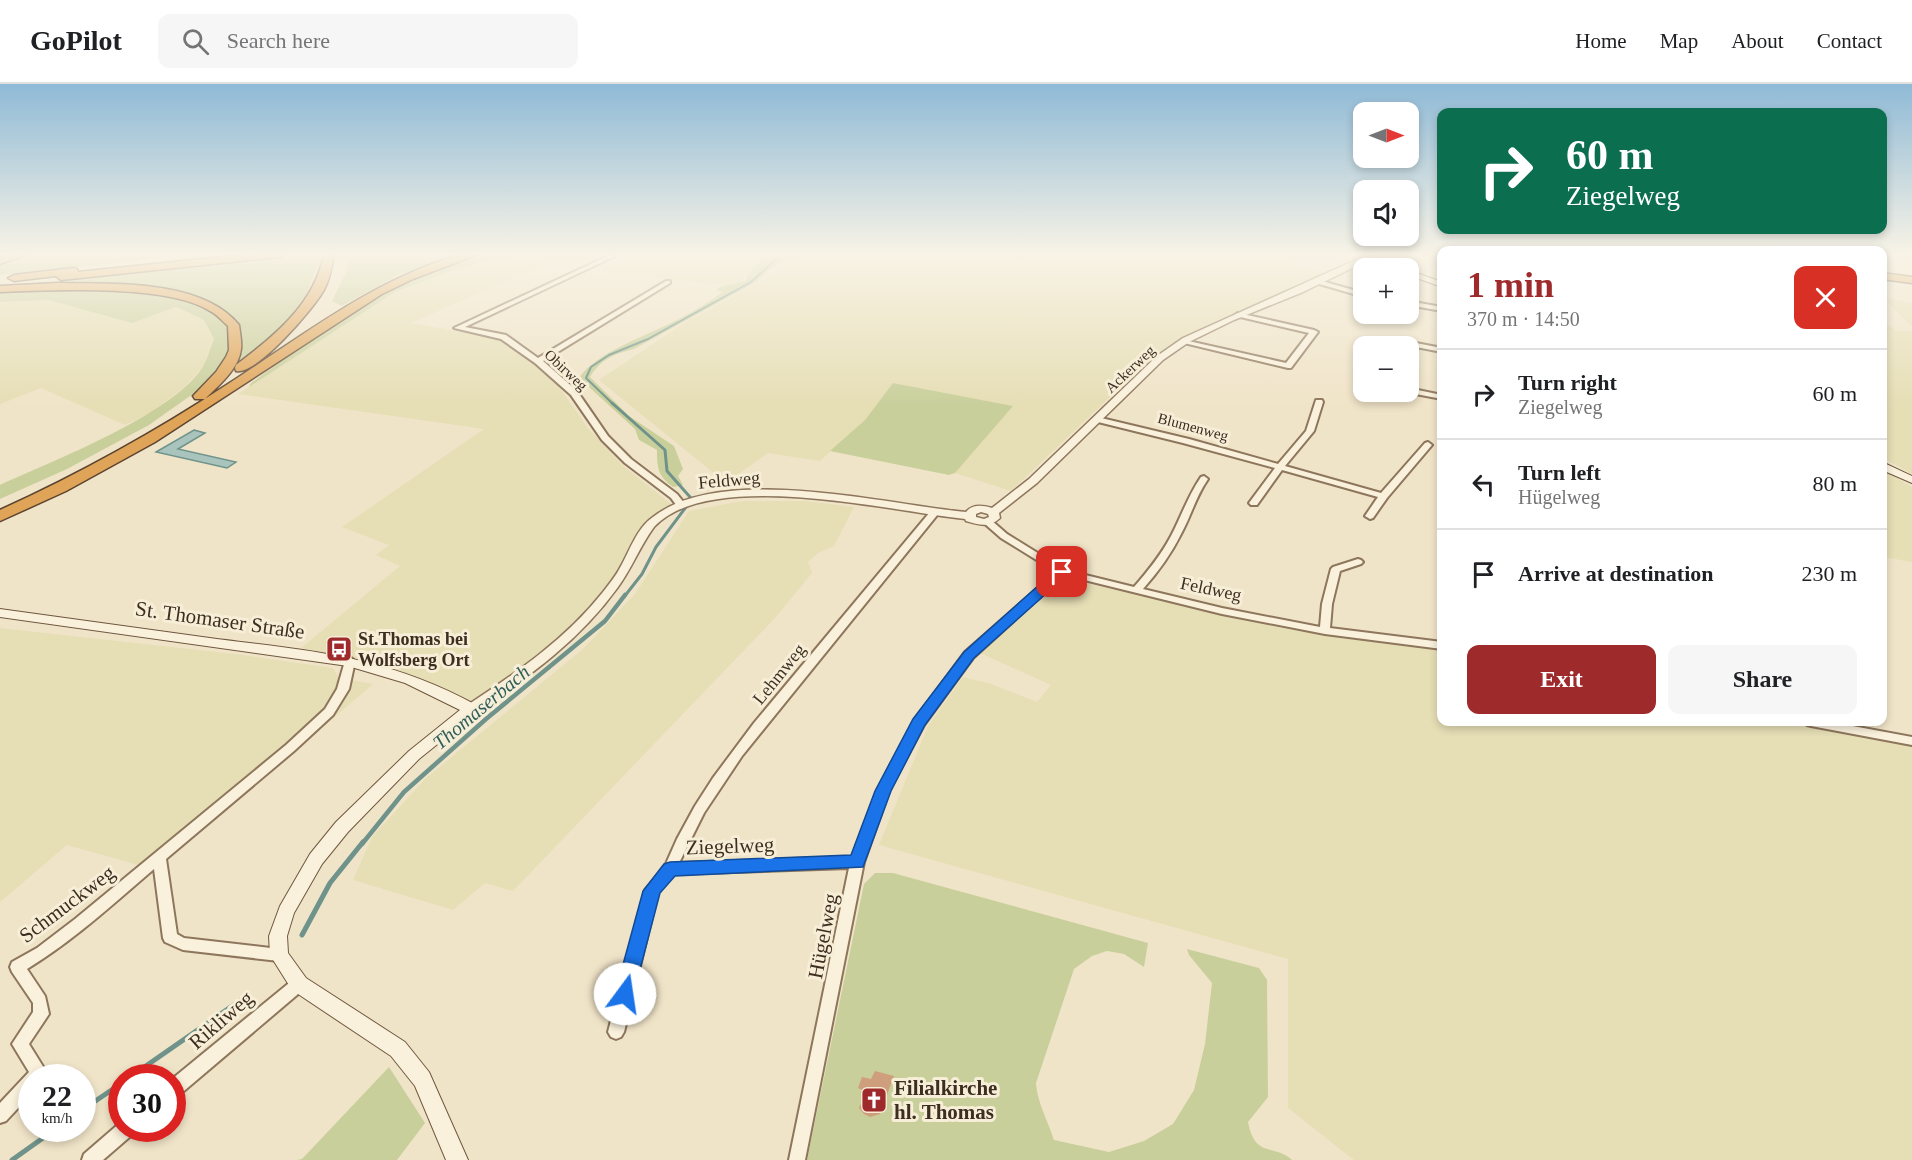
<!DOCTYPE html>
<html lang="en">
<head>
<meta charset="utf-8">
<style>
	:root { --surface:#fff; --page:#f6f6f6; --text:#202124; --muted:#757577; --line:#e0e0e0; --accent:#9e2a2b }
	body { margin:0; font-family:"Times New Roman",serif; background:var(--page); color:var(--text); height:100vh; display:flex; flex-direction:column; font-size:22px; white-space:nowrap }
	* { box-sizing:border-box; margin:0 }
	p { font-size:20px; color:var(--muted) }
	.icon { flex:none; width:33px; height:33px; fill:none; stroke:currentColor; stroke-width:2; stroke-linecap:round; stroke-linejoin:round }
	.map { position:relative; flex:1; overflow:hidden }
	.details { position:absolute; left:1437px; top:162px; width:450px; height:480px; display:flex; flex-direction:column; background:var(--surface); border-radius:12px; box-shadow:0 3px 9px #0003 }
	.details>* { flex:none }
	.hud { position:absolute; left:1437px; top:24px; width:450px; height:126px; border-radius:12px; box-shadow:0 3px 9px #0003; background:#0b6e4f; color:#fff; overflow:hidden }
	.needle { width:39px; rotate:90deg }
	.controls { position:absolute; left:1353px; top:18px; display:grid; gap:12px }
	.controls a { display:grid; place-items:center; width:66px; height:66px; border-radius:12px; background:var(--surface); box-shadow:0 3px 9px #0003; font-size:30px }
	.speed { position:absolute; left:18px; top:980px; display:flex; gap:12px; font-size:30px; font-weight:700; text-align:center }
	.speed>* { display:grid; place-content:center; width:78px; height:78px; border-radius:50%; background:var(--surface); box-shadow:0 3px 9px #0003; line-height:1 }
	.speed small { font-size:15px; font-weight:400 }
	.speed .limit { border:9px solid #d22; background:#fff; color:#111 }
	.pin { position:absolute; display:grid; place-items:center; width:51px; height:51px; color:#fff; margin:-26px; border-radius:12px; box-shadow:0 3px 9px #0006 }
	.me { position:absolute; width:66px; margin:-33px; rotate:14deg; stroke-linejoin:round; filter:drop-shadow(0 0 4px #0008) }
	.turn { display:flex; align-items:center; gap:21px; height:126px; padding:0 30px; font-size:27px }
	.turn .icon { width:78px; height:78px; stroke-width:2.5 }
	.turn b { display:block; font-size:42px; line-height:51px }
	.round { display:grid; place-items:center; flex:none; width:63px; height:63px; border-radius:12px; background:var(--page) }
	.overview { display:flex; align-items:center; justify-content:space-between; height:102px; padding:0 30px }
	h1 { font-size:36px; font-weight:800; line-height:45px; color:var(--accent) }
	.cta { display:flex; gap:12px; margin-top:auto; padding:12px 30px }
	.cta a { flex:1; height:69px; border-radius:12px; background:var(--accent); color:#fff; font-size:24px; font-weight:800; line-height:69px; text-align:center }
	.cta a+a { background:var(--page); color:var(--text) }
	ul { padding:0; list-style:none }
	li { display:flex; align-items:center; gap:18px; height:90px; padding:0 30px; border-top:2px solid var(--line) }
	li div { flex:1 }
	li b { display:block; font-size:22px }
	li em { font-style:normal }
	header { display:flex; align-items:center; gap:36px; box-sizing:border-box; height:84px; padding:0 30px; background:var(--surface); border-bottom:2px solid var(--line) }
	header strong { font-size:28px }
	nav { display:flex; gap:33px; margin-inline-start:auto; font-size:21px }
	.search { width:420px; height:54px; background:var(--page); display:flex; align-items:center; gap:15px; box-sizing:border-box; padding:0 21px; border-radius:12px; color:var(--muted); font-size:22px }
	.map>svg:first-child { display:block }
</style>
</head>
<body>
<header>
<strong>GoPilot</strong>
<div class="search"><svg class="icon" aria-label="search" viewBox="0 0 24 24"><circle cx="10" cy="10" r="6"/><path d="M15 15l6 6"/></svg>Search here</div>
<nav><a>Home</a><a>Map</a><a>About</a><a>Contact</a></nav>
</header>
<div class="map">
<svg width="1912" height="1076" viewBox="0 0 1912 1076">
	<rect width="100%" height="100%" fill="#f0e4c8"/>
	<path fill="#e6deb5" d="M 515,170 L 539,170 L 558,174 L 411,239 L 503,256 L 555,297 L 588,344 L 622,381 L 671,420 L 646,439 L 619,488 L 588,528 L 526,586 L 470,617 L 379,579 L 301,564 L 400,482 L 376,471 L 389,461 L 342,443 L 484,345 L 238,310 L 395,208 L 457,185 Z
		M 629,170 L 766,170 L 740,198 L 721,201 L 600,187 Z
		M 789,170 L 1303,170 L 1290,182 L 1328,190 L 1218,236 L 1166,263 L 1150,275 L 1011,407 L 955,389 L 1012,322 L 893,299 L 865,336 L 820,377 L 768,369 L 726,399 L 599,296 L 681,241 L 777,188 Z
		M 1882,213 L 1912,219 L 1912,243 Z
		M 48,216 L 132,239 L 175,223 L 204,236 L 214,254 L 202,284 L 183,304 L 152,328 L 125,341 L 41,304 L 0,320 L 0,218 Z
		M 1882,236 L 1897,247 L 1912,247 L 1912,390 L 1883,374 Z
		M 1883,386 L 1912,403 L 1912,478 L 1883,473 Z
		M 743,417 L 805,417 L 854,423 L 834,462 L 818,469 L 808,478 L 812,489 L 774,535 L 513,807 L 485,799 L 453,826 L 353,796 L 372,753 L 426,694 L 583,565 L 635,510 L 689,427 Z
		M 1065,495 L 1319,550 L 1441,566 L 1442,638 L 1794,638 L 1912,662 L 1912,1076 L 1354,1076 L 1288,1024 L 1288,875 L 879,761 L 928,642 L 963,593 L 991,600 L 1037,618 L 1051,601 L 980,569 Z
		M 0,544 L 235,570 L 333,584 L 339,594 L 373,600 L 156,786 L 67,761 L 0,818 Z"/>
	<path fill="#c9cf9b" d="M 0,170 L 200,170 L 0,191 Z
		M 322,170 L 303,219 L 269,256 L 149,341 L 67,385 L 0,415 L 0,401 C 54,376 170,332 202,284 C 207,276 210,264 214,255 L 204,236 L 176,223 L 132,239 L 48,216 L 0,218 L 0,206 L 63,197 Z
		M 347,170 L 461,170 L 400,190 L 342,222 L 332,217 L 348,184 Z
		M 488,170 L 515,170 L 457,185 L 395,208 L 249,303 L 251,299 C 295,268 337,234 384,208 C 416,190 453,180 488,170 Z
		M 767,170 L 803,170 C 788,175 766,184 758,197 L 634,265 C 614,270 601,275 590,293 L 629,332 L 674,362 L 683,385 L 678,392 L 683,401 L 673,403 C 658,392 657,384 657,366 L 639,356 L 635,345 L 579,294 C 596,268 651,250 679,235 C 695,227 709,218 723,208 L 716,206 L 722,202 L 746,197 L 747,192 Z
		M 893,299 L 1013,322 L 955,389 L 949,391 L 830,367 L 865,336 Z
		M 875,789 L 893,789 L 1148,859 L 1144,883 L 1124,870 L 1107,867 L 1092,872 L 1074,885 L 1036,999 C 1037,1018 1048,1037 1054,1056 L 1109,1068 L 1144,1057 L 1173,1040 L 1194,1006 L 1205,960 L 1212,899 L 1189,871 L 1187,865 L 1259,884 L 1267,896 L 1268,1013 L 1248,1038 C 1255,1075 1274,1059 1292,1076 L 807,1076 L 864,800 Z
		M 389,983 L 425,1039 L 397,1076 L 297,1076 L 302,1075 Z"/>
	<path fill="#a9c4bc" stroke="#6f938a" stroke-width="1.5" d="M 194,346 L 205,349 L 178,365 L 236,378 L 227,384 L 156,368 Z"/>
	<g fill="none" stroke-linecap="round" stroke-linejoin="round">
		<path stroke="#6f938a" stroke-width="2" d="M 614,321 L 586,294 L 591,283 L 609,271 L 648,255 L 751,198 L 782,170"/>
		<path stroke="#6f938a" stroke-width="3" d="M 612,319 L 665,366 L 667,387 L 690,413
			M 624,513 L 642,490 L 656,463 L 686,423"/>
		<path stroke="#6f938a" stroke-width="4.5" d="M 362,760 L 404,708 L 486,635 L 605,537 L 625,511"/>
		<path stroke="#6f938a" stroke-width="5" d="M 302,851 L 330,799 L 363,758
			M 130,993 L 248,911
			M 82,1026 L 122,999
			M 12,1076 L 57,1044"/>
	</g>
	<path fill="#cf9f7d" d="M 875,987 L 894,992 L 880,1030 L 870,1033 L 864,1030 L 859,1024 L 866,1008 L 858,1004 L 862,993 L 871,995 Z"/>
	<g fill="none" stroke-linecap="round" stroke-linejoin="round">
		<defs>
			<path id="minor" d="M 610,171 L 615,172 L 465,243 L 506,251 L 538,274 L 666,197 L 670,197 L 670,199 L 543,277 L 577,307 L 608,352 L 631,375 L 677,410 L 685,420 L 683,422 L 677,422 L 671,414 L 625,379 L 602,356 L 571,311 L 535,279 L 501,255 L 454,244 Z
				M 1318,196 L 1364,209 L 1364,213 L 1316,199 L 1315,198 Z
				M 1408,217 L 1442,223 L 1442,227 L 1408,221 Z
				M 1238,229 L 1314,246 L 1318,248 L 1291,284 L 1288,284 L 1180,258 L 1184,256 L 1286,279 L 1309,249 L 1236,232 L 1235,231 Z
				M 1390,254 L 1442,264 L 1442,268 L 1390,258 Z
				M 1408,304 L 1442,311 L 1442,315 L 1405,308 L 1408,308 Z
				M 1316,316 L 1322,316 L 1323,318 L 1314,347 L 1285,382 L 1381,409 L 1425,359 L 1428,358 L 1432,361 L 1387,414 L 1373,434 L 1370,435 L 1365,432 L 1378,413 L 1282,386 L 1257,421 L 1251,421 L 1249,419 L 1275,384 L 1183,359 L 1094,337 L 1093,335 L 1097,333 L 1189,355 L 1278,380 L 1306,347 Z
				M 1204,392 L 1208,395 C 1196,412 1191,432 1181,450 C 1171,470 1158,488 1143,505 L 1222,524 L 1320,543 L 1322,520 L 1331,485 L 1333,483 L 1358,475 L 1361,476 L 1363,478 L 1361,480 L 1340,487 L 1332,520 L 1330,544 L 1442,558 L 1442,565 L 1325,550 L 1222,530 L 1064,491 L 973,574 L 924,641 L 889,707 L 864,778 L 805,1076 L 789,1076 L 849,784 L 673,790 L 658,808 L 624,948 L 621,953 L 616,955 L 611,953 L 608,948 L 645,806 L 665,782 L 677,755 L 695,722 L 713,694 L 754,639 L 930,428 L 933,427 L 938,430 L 742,672 L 704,729 L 679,779 L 852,773 L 877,707 L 915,636 L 965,568 L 1056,488 L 1001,454 L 985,440 L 983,438 L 985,436 L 991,436 L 1007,450 L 1065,486 L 1134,503 C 1148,487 1161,471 1171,452 C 1181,433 1188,412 1201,393 Z
				M 350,573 L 355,577 L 349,605 L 333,631 L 294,667 L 166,775 L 177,850 L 184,854 L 279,865 L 284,867 L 286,871 L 284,875 L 279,877 L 183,866 L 165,858 L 163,854 L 154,785 C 113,820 73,857 27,885 L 45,912 L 49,930 L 29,960 L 47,989 L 45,993 L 32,993 L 32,1009 L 6,1037 L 0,1039 L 0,1019 L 29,988 L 12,960 L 33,928 L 33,919 L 12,888 L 10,883 L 12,878 L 37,864 L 75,835 L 286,661 L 325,625 L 337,605 L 345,577 Z
				M 1805,638 L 1831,638 L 1912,653 L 1912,661 L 1811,642 L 1807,641 Z
				M 299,893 L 304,895 L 306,900 L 304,905 L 178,1012 L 172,1014 L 172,995 L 294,895 Z
				M 121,1038 L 122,1044 L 135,1044 L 133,1050 L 103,1076 L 82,1076 L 84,1070 Z"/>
			<path id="tertiary" d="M 1376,172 L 1380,174 L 1379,176 L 1367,177 L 1303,208 L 1234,236 L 1189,258 L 1163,276 L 1037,399 L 999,429 L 1000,434 C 989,444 980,441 966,437 L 965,435 C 889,427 710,383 654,443 C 640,462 632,484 618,503 C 580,556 529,593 476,628 L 466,628 L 464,625 L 466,622 C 516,589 565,556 603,508 C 609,500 616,492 621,482 C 630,466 637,444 653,433 C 722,379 883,420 966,428 C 972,420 982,421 992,424 L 1029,395 L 1157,272 L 1183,254 L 1362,173 ZM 981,428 L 988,430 L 989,433 L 984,435 L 976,433 L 976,430 Z"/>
			<path id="secondary" d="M 1372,170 L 1380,170 L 1380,173 L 1403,184 L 1393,184 L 1373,176 Z
				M 1408,186 L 1442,198 L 1442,203 L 1408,191 Z
				M 1882,378 L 1912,392 L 1912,399 L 1882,386 Z
				M 0,525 C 72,535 145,545 217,555 C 314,567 389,573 476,621 L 478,625 L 476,629 L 419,675 L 348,748 L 322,780 L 294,829 L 287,852 L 288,869 L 306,894 L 405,958 L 429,988 L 468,1076 L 446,1076 L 415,1002 L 391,972 L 292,906 L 270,871 L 269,852 L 280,822 L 310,770 L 336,738 L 409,667 L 460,626 L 405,599 L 348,582 L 0,533 Z"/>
			<path id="motorway" d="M 12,170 L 28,170 L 0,180 L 0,174 Z
				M 250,170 L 286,170 L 281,173 L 61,196 L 56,192 L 14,197 L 8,194 L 14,191 L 73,184 L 77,185 L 78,188 Z
				M 324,170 L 334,170 C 332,183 330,195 324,206 C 314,224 256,292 236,287 L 235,284 L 236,281 C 275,251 314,221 324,170 Z
				M 462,170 L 479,170 L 413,195 L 382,210 L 155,358 L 66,407 L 0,437 L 0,426 C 79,390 155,348 228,300 C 304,251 374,195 462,170 Z
				M 1882,189 L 1912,193 L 1912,199 L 1882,195 Z
				M 57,199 C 112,200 202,195 239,241 C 240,249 242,258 241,265 C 239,285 218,302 205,315 L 195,315 L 193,312 L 216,288 L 226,273 L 229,266 L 228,242 C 222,237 217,230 210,227 C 168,200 51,206 0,208 L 0,202 Z"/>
		</defs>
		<use href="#minor" stroke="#8d765c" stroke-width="4"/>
		<use href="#tertiary" stroke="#8d765c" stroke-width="3"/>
		<use href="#secondary" stroke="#6f573f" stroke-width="2"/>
		<use href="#motorway" stroke="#5b4430" stroke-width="3"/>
		<use href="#minor" fill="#faf1dc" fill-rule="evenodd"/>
		<use href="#tertiary" fill="#faf1dc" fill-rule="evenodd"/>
		<use href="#secondary" fill="#faf1dc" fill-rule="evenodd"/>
		<use href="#motorway" fill="#e0a458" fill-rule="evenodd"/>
	</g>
	<linearGradient id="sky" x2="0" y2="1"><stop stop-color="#8fbad6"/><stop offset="0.53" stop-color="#f8f3e6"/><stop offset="1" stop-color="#f8f3e6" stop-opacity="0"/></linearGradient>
	<rect width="1912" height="321" fill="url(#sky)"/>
	<path fill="#1a73e8" stroke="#114b97" stroke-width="1.5" d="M 1062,484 L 1067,485 L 1068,488 L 1067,491 L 974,574 L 925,641 L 891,707 L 863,783 L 675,792 L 660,809 L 632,916 L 625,918 L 618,916 L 615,910 L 643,807 L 664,780 L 670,778 L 851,771 L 875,707 L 913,635 L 964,568 L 1057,485 Z"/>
	<defs>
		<symbol id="bus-square" viewBox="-11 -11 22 22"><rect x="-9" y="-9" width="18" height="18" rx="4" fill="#9e2a2b" stroke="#f7eed8"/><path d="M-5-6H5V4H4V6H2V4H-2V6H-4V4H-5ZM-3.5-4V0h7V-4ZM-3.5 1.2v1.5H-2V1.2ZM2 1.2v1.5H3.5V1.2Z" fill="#fff"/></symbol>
		<symbol id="church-square" viewBox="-11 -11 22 22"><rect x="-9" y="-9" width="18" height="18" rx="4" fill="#9e2a2b" stroke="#f7eed8"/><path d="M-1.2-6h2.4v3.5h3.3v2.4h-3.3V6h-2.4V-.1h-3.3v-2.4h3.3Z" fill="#fff"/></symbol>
	</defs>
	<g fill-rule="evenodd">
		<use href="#bus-square" x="324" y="550" width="30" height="30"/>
		<use href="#church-square" x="859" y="1001" width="30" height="30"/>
	</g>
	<g text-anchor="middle" stroke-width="6" stroke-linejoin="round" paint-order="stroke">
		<g font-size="15" fill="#3d2e20" stroke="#f7eed8">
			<text transform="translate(1130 285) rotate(-43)" y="5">Ackerweg</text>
			<text transform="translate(566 286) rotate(43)" y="5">Obirweg</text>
			<text transform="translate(1193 343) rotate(15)" y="5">Blumenweg</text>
		</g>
		<g font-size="18" fill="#3d2e20" stroke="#f7eed8">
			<text transform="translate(729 396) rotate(-5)" y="6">Feldweg</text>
			<text transform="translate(1211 505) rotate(12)" y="6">Feldweg</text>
			<text transform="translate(779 590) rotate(-51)" y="6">Lehmweg</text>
		</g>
		<g font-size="18" font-weight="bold" fill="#3d2e20" stroke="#f7eed8" text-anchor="start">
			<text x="358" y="561">St.Thomas bei<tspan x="358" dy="21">Wolfsberg Ort</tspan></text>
		</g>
		<g font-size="20" font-style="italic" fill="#2f5d5a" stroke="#f7eed8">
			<text transform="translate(481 623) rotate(-40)" y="7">Thomaserbach</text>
		</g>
		<g font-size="21" fill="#3d2e20" stroke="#f7eed8">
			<text transform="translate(220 536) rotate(8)" y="7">St. Thomaser Straße</text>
			<text transform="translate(730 762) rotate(-2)" y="7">Ziegelweg</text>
			<text transform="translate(67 820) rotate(-37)" y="7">Schmuckweg</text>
			<text transform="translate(823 852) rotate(-79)" y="7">Hügelweg</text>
			<text transform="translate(221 936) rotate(-41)" y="7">Rikliweg</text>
		</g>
		<g font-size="21" font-weight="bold" fill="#3d2e20" stroke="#f7eed8" text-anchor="start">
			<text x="894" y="1011">Filialkirche<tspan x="894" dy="24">hl. Thomas</tspan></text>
		</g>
	</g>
</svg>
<div class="controls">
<a><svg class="needle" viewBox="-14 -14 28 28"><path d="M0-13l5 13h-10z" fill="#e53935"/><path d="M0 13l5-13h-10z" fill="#757577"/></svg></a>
<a><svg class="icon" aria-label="sound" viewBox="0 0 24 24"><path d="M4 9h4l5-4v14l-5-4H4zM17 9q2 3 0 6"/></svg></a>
<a>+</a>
<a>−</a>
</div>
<div class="speed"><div>22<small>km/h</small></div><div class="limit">30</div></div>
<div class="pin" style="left:1062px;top:488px;background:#d93025"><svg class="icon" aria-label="arrive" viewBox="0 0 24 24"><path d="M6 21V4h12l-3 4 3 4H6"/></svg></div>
<svg class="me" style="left:625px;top:910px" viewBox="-20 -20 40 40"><circle r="19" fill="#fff"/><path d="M0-13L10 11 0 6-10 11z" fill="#1a73e8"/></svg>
<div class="hud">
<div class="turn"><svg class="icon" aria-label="right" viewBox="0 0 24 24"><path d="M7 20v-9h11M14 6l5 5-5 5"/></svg><div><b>60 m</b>Ziegelweg</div></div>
</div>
<section class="details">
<div class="overview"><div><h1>1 min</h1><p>370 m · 14:50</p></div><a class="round" style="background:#d93025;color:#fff"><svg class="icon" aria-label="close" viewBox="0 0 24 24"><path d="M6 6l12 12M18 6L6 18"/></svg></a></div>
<ul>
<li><svg class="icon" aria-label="right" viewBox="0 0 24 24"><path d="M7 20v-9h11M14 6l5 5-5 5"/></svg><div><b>Turn right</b><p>Ziegelweg</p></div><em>60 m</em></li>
<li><svg class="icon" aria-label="left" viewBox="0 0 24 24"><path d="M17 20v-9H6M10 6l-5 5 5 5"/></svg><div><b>Turn left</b><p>Hügelweg</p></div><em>80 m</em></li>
<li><svg class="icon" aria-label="arrive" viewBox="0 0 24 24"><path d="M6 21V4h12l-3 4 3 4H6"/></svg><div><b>Arrive at destination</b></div><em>230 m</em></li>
</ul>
<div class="cta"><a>Exit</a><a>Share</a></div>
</section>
</div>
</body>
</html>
